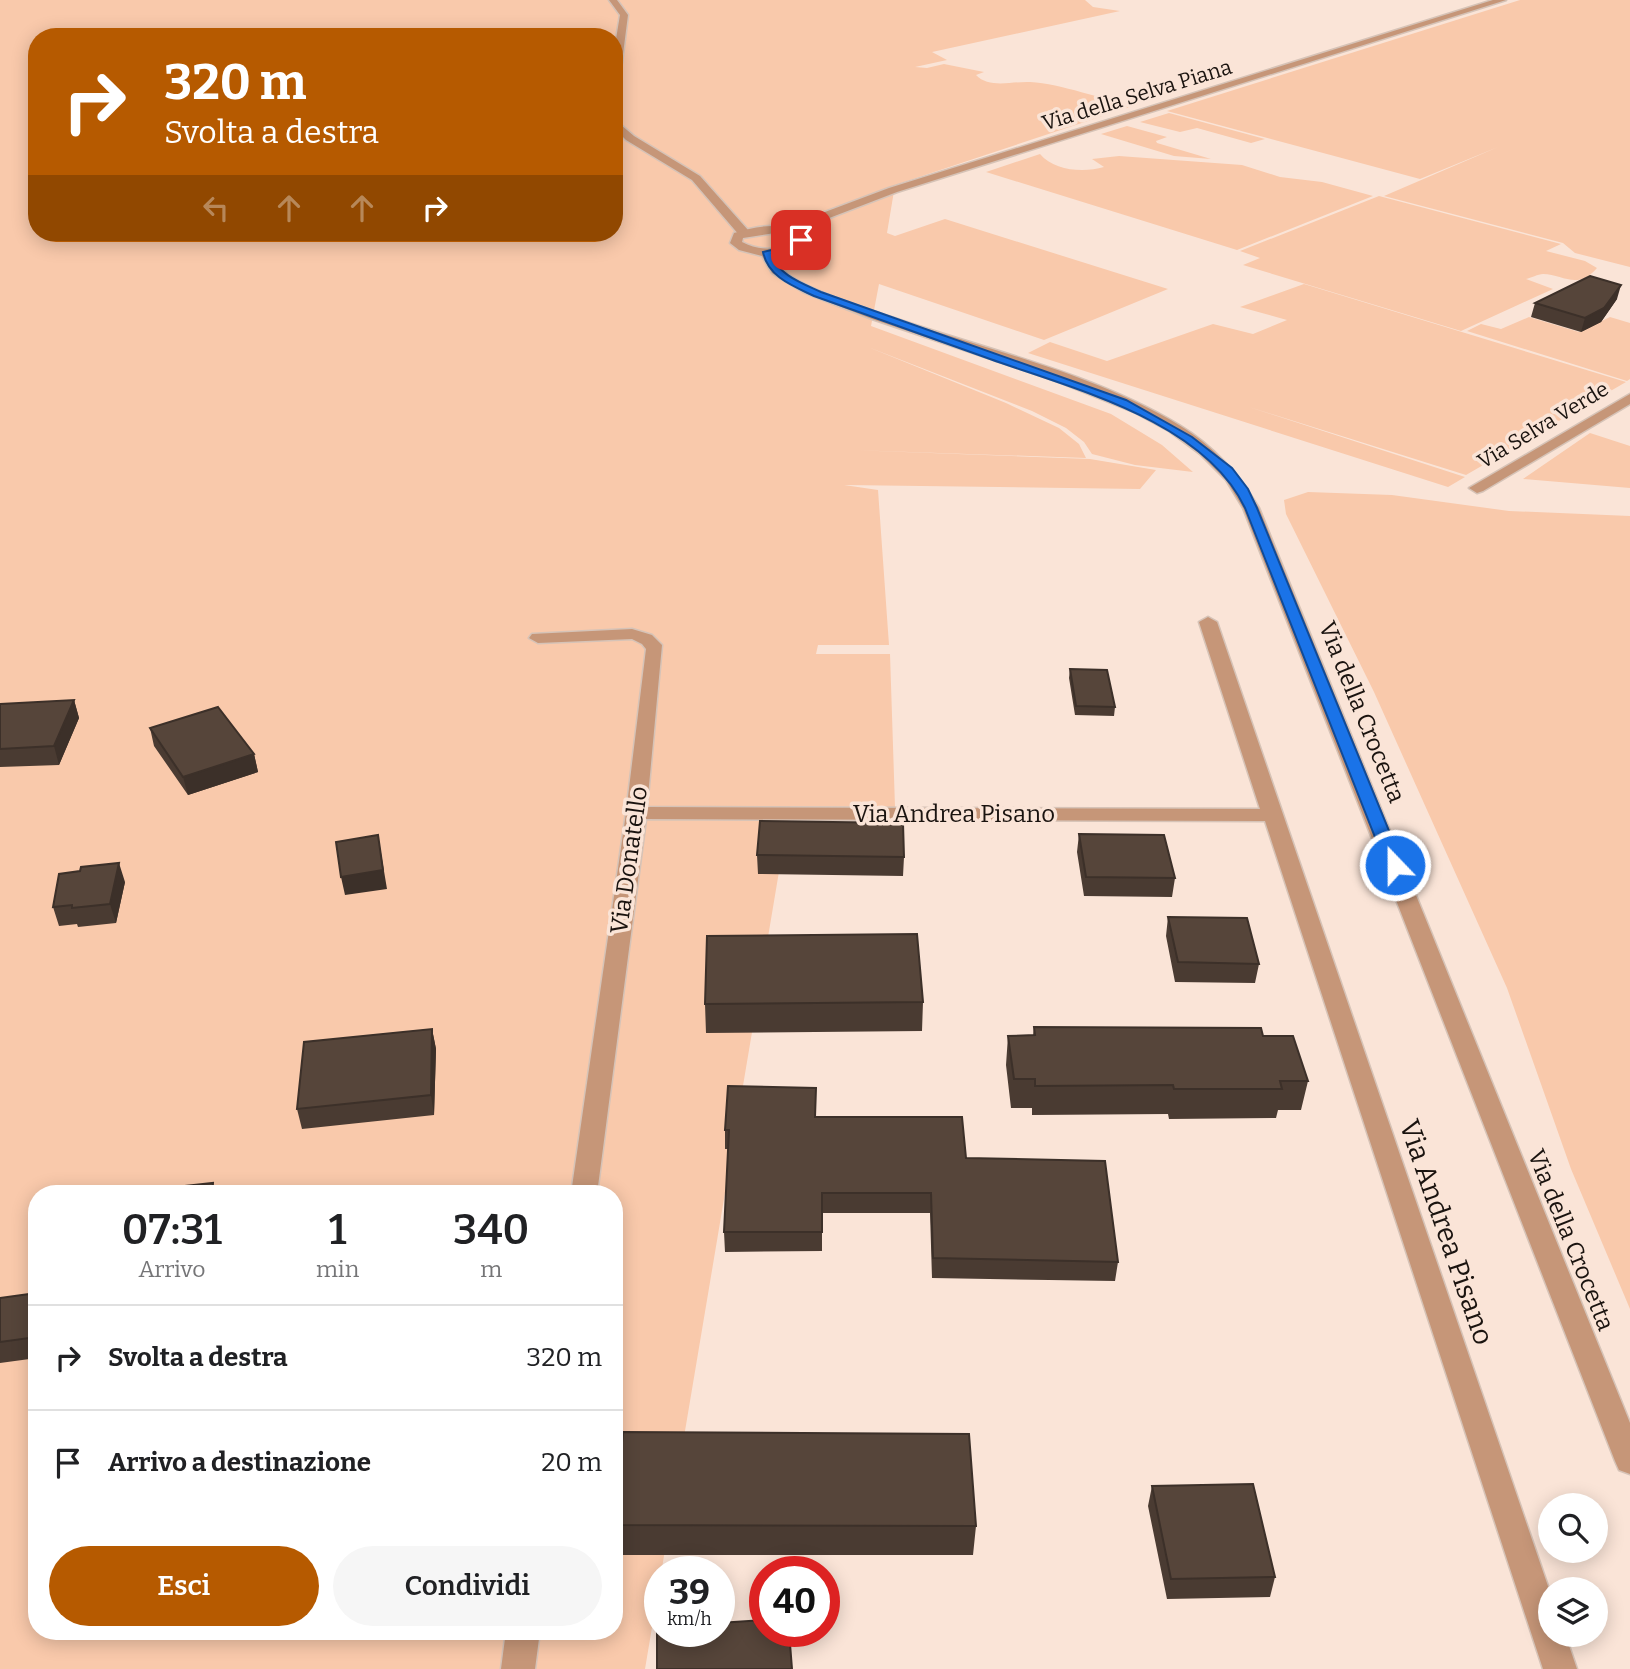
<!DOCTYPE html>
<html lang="it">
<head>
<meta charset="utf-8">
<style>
	:root { --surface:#fff; --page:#f6f6f6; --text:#202124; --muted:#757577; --line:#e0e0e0; --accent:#b65a00 }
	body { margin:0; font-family:Bitter,serif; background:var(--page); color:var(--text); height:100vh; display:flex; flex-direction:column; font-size:26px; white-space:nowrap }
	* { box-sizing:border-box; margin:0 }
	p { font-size:23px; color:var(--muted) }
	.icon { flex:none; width:38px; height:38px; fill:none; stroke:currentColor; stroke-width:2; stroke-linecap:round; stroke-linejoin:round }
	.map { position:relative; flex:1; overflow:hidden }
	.side { position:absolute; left:28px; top:1185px; width:595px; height:455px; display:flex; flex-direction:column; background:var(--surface); border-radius:28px; box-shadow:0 4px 18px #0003 }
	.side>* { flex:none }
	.top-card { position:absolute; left:28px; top:28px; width:595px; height:214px; border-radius:28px; box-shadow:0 4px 18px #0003; background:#b65a00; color:#fff; overflow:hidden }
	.controls { position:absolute; left:1538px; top:1493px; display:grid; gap:14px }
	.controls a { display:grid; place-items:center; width:70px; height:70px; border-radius:50%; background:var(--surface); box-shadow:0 4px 18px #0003; font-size:35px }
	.speed { position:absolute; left:644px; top:1556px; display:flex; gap:14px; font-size:35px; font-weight:700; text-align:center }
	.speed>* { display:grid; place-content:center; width:91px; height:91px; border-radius:50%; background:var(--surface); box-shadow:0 4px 18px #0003; line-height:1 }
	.speed small { font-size:18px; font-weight:400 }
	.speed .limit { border:10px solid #d22; background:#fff; color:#111 }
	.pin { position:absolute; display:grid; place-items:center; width:60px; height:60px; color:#fff; margin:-30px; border-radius:14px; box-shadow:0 4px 10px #0006 }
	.me { position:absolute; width:77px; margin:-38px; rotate:338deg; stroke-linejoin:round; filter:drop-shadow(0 0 5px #0008) }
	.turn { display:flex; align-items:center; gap:24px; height:147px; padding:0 21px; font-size:32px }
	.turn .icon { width:91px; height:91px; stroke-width:2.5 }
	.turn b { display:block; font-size:49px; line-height:60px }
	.lanes { display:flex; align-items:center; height:66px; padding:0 21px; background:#0003; justify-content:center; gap:35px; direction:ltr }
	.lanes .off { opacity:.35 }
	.eta { display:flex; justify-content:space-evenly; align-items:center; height:119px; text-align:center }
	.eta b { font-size:42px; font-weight:600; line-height:49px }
	.cta { display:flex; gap:14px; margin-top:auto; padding:14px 21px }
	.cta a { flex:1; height:80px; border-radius:42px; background:var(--accent); color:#fff; font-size:28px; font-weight:600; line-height:80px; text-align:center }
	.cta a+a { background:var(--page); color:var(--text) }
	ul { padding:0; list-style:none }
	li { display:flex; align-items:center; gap:21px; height:105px; padding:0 21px; border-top:2px solid var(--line) }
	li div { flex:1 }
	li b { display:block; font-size:26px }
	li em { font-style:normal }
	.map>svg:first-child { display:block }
</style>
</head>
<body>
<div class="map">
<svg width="1630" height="1669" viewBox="0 0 1630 1669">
	<rect width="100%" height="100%" fill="#fae4d7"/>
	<path fill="#f9c9ab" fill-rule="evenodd" d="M 0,0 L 1085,0 L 1093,7 L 1120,11 L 932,52 L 947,60 L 915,67 L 927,68 L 944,64 L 984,72 L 976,75 C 989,89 1013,81 1030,82 C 1062,84 1101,99 1133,106 L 895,185 L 887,233 L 895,236 L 945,219 L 1168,289 L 1044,340 L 879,284 L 871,326 L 1111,414 L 1162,445 L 1193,472 L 1135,465 L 1092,454 L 1084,442 L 1066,428 L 1032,411 L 868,347 L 1006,403 L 1059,428 L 1079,444 L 1086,458 L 851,450 L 1090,459 L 1156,470 L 1140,489 L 844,485 L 878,490 L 889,645 L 818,645 L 816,654 L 890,654 L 895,807 L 790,806 L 645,1669 L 0,1669 ZM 37,37 L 614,37 L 614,233 L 37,233 ZM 37,1194 L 614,1194 L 614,1631 L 37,1631 Z
		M 1520,0 L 1630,0 L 1630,267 L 1575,253 L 1563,243 L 1384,196 L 1498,147 L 1420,179 L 1167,111 Z
		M 1169,113 L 1265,139 L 1251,143 L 1197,128 L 1180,132 L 1140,122 Z
		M 1127,126 L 1167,137 L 1156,141 L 1157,143 L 1211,159 L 1174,156 L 1101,134 Z
		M 1040,154 C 1054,171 1084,173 1104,167 L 1092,159 L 1119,156 L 1242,165 L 1280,177 L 1322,182 L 1373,196 L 1237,250 L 986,172 Z
		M 1379,196 L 1561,244 L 1546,251 L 1585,261 L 1597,268 C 1577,291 1563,274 1543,274 C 1538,274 1531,278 1526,279 L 1553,289 L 1461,331 L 1243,265 L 1260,258 L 1240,251 Z
		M 1304,284 L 1626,382 L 1466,475 L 1246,406 L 1465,477 L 1448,487 L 1028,353 L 1050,342 L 1107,361 L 1213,324 L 1253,334 L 1287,320 L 1240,307 Z
		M 1529,317 L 1579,332 L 1610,317 L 1630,323 L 1630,379 L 1627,381 L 1467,331 L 1481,324 L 1501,329 Z
		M 1590,433 L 1630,446 L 1630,488 L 1523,479 Z
		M 1308,492 L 1392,495 L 1509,511 L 1630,516 L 1630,1309 L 1571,1169 L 1507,988 L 1374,692 L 1286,514 L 1284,500 Z"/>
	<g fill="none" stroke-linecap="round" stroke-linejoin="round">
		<defs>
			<path id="minor" d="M 609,0 L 617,0 L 628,15 L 619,85 L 614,88 L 614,51 L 620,15 Z
				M 614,119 L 634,136 L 700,176 L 748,230 L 748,236 L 740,236 L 692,180 L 626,140 L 614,128 Z
				M 1630,394 L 1630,404 L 1483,491 L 1477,493 L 1469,488 Z
				M 1208,617 L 1217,622 L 1550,1592 L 1550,1634 L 1565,1634 L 1577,1669 L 1543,1669 L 1265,821 L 646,819 L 597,1194 L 571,1194 L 626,813 L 646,649 L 642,644 L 632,639 L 538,643 L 529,638 L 532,634 L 632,629 L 652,635 L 662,645 L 647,807 L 1260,809 L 1199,622 Z
				M 506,1631 L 540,1631 L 535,1669 L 501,1669 Z"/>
			<path id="tertiary" d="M 1493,0 L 1506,0 L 897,192 L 798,230 L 807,240 L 804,246 L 774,256 C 777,265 782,270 790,276 C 821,295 860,306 894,318 C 988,350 1093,373 1179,425 C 1214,446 1238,474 1259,508 L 1630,1423 L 1630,1474 L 1619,1470 L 1615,1461 L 1243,508 L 1226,480 L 1200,454 L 1169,431 L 1134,412 L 1059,382 L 872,319 L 803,292 L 772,273 L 762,256 L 739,250 L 730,243 L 734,233 C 751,228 767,224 785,227 L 889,188 ZM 775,233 L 790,236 L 795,241 C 778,251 759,251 742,242 L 743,238 Z"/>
		</defs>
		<use href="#minor" stroke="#d6c3b7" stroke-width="3"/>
		<use href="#tertiary" stroke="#d6c3b7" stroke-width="3"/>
		<use href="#minor" fill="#c69678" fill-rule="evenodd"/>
		<use href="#tertiary" fill="#c69678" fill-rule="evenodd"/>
	</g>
	<path fill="#4a3b32" d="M 1617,299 L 1601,322 L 1581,332 L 1531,317 L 1535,303 Z
		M 1070,669 L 1115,707 L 1114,716 L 1075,715 L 1069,678 Z
		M 74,700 L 79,718 L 59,765 L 0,767 L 0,704 Z
		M 150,728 L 254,754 L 258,772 L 188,795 L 154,746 Z
		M 1079,834 L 1175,878 L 1172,897 L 1084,896 L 1077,852 Z
		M 757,855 L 904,857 L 903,876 L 758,874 Z
		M 125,882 L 116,923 L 78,927 L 77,924 L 59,926 L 53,907 Z
		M 1168,917 L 1259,964 L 1255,983 L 1175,982 L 1166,936 Z
		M 923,1002 L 922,1031 L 706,1033 L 705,1004 Z
		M 1034,1027 L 1263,1036 L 1308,1081 L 1301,1110 L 1278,1110 L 1276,1118 L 1169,1119 L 1168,1114 L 1032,1115 L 1032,1108 L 1011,1108 L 1006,1065 L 1008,1036 L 1033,1036 Z
		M 432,1029 L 436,1049 L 434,1115 L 302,1129 L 297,1109 Z
		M 816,1117 L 966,1158 L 1118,1262 L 1115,1281 L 932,1278 L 930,1213 L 822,1213 L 822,1251 L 725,1252 L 724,1232 L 728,1149 L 725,1149 L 725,1130 Z
		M 37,1293 L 37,1358 L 0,1363 L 0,1298 Z
		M 1152,1486 L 1275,1577 L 1270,1597 L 1167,1599 L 1148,1506 Z
		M 614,1518 L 976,1526 L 973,1555 L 617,1555 L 614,1532 Z"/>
	<path fill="#3c3029" d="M 1621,285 L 1617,299 L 1601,322 L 1581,332 L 1585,318 Z
		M 74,700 L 79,718 L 59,765 L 54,746 Z
		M 254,754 L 258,772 L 188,795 L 183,777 Z
		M 378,835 L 387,889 L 345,895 L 341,877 Z
		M 119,863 L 125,882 L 116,923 L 110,904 Z
		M 432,1029 L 436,1049 L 434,1115 L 431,1095 Z
		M 213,1183 L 216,1194 L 212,1194 Z"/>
	<path fill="#56453a" stroke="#3c3029" stroke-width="2" d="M 1590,276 L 1621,285 L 1604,308 L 1585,318 L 1535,303 Z
		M 1070,669 L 1107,670 L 1115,707 L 1076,706 Z
		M 74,700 L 54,746 L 0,749 L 0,704 Z
		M 218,707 L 254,754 L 183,777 L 150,728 Z
		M 760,821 L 903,823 L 904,857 L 757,855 Z
		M 1079,834 L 1164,835 L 1175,878 L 1086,877 Z
		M 378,835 L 383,870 L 341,877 L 336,842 Z
		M 119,863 L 110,904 L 72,908 L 72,905 L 53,907 L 59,874 L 80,871 L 81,867 Z
		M 1168,917 L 1247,918 L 1259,964 L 1178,962 Z
		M 917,934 L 923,1002 L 705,1004 L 707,936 Z
		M 1034,1027 L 1261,1028 L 1263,1036 L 1293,1036 L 1308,1081 L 1280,1081 L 1282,1089 L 1174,1089 L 1173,1085 L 1035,1086 L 1035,1079 L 1014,1079 L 1008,1036 L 1035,1035 Z
		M 432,1029 L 431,1095 L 297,1109 L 304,1042 Z
		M 728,1086 L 816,1088 L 815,1117 L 962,1117 L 966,1158 L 1105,1161 L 1118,1262 L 933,1258 L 931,1193 L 822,1193 L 822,1232 L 724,1232 L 729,1130 L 725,1130 Z
		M 213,1183 L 212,1194 L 140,1194 L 140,1191 Z
		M 37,1293 L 37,1337 L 0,1342 L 0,1298 Z
		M 623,1432 L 969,1434 L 976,1526 L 614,1525 Z
		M 1253,1484 L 1275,1577 L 1171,1579 L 1152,1486 Z
		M 765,1620 L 765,1631 L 789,1631 L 792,1669 L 657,1669 L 657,1627 L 660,1627 L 660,1631 L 719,1631 L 719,1623 Z"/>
	<path fill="#1a73e8" stroke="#114b97" stroke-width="2" d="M 801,237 L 806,240 L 799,249 L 772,254 C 777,275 804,284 821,292 L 1126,400 L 1192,437 L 1232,468 L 1248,489 L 1257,508 L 1403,865 L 1400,869 L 1389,869 L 1386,865 L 1245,508 C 1204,421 1074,389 990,359 C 931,338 873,317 814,296 C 793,286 768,277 763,252 L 792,245 Z"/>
	<g text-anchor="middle" stroke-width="7" stroke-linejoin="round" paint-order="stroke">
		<g font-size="21" fill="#1a130f" stroke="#fae4d7">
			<text transform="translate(1137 95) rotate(-17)" y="7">Via della Selva Piana</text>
			<text transform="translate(1543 425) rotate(-31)" y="7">Via Selva Verde</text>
		</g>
		<g font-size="24" fill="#1a130f" stroke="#fae4d7">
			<text transform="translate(1362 712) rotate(68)" y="8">Via della Crocetta</text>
			<text x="954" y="822">Via Andrea Pisano</text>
			<text transform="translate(629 860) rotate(-82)" y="8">Via Donatello</text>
			<text transform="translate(1571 1240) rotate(68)" y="8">Via della Crocetta</text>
		</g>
		<g font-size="28" fill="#1a130f" stroke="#fae4d7">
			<text transform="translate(1447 1232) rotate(71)" y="10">Via Andrea Pisano</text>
		</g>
	</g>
</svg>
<div class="controls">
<a><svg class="icon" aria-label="search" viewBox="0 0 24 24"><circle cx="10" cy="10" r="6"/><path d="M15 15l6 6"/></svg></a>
<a><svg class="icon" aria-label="layers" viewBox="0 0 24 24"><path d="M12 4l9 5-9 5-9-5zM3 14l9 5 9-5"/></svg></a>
</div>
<div class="speed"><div>39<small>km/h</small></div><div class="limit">40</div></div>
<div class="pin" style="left:801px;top:240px;background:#d93025"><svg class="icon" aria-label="arrive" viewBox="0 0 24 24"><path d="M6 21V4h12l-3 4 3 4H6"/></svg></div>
<svg class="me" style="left:1395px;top:865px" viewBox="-20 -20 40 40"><circle r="17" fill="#1a73e8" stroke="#fff" stroke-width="3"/><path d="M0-11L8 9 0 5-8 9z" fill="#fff"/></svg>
<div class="top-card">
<div class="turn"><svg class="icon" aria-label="right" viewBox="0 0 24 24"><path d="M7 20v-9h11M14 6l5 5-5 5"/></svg><div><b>320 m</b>Svolta a destra</div></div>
<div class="lanes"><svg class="icon off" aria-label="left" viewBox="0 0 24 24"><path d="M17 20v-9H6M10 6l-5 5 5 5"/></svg><svg class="icon off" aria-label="ahead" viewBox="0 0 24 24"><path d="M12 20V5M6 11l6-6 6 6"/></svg><svg class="icon off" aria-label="ahead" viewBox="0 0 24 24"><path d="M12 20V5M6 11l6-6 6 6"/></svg><svg class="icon" aria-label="right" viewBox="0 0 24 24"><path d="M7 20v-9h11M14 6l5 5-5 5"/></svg></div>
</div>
<section class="side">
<div class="eta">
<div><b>07:31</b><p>Arrivo</p></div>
<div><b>1</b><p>min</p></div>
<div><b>340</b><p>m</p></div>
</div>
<ul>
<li><svg class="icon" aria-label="right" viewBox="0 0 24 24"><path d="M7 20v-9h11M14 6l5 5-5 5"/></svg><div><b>Svolta a destra</b></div><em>320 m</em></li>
<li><svg class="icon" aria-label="arrive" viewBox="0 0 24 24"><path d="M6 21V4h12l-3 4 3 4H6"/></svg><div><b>Arrivo a destinazione</b></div><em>20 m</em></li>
</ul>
<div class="cta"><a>Esci</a><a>Condividi</a></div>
</section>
</div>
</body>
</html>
